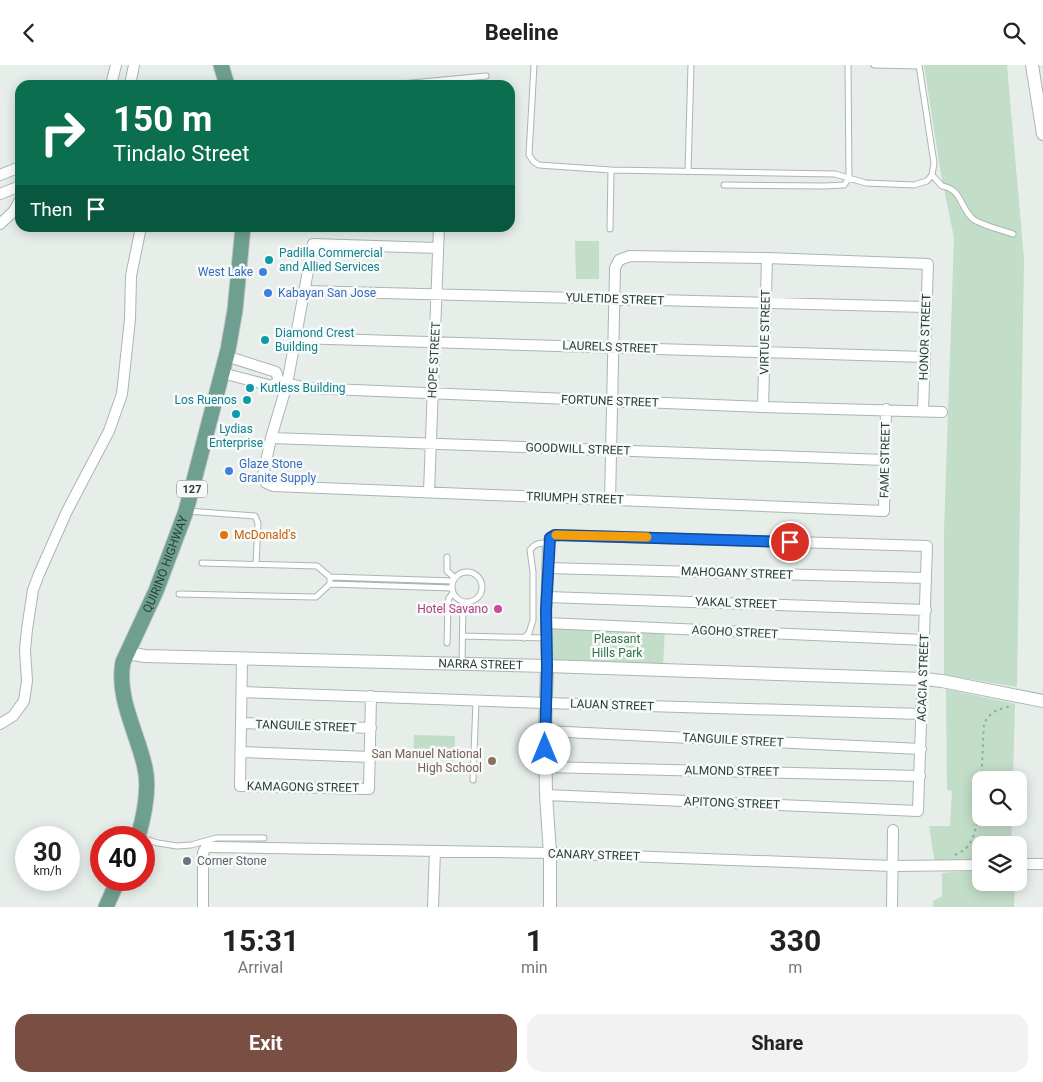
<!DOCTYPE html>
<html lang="en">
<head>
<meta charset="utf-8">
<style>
	:root { --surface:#fff; --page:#f2f2f2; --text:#222; --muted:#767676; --accent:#7a4f43 }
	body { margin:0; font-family:Roboto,sans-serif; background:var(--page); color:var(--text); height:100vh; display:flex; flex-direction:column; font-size:19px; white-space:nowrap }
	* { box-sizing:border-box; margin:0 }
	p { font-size:16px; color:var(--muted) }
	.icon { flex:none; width:28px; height:28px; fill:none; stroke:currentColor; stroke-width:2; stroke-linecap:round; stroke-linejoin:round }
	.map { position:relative; height:842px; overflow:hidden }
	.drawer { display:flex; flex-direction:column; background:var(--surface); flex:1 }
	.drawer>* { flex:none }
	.top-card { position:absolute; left:15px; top:15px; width:500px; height:152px; border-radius:15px; box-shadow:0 2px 12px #0003; background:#0b6e4f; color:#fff; overflow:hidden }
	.tools { position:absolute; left:972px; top:706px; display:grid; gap:10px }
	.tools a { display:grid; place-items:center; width:55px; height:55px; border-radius:10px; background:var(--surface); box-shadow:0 2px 12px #0003; font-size:25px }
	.speed { position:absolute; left:15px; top:761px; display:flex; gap:10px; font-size:25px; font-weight:700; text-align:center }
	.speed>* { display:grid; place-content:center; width:65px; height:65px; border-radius:50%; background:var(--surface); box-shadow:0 2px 12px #0003; line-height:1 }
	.speed small { font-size:12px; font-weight:400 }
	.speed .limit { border:8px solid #d22; background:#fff; color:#111 }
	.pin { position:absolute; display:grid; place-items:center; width:42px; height:42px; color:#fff; margin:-21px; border:2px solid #fff; border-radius:50%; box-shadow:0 1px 5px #0007 }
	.me { position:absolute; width:55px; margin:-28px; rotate:0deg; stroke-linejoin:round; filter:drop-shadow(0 0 4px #0008) }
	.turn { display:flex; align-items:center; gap:18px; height:105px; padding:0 15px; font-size:22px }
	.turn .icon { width:65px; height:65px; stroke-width:2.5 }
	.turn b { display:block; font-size:35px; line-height:42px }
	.then { display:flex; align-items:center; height:48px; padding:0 15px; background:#0003; gap:10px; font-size:19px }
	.eta { display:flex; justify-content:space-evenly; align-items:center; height:85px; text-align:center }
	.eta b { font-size:30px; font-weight:700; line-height:35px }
	.action { display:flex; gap:10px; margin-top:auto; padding:10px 15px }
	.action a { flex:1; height:58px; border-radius:15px; background:var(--accent); color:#fff; font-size:20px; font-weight:700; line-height:58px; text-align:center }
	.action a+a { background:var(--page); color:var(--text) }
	header { display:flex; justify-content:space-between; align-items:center; height:65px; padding:0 15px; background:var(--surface); font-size:22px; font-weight:700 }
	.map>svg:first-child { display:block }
</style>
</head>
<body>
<header><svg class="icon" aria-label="back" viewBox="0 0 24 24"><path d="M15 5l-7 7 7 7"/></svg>Beeline<svg class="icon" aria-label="search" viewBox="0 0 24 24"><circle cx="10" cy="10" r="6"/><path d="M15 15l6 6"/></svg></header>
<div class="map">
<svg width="1043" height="842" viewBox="0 0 1043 842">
	<rect width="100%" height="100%" fill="#e7eeea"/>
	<path fill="#c2ddc8" d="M 924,0 L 1007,0 L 1024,194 L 1017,622 L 944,610 L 944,466 L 954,173 L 940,104 Z
		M 575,176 L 599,176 L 599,214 L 576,214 Z
		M 549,558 L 665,563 L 663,603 L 549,601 Z
		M 946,624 L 1015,639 L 1013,715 L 981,715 L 981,752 L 1012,753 L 1011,780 L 981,780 L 981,796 L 935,799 L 929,761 L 950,761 L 952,726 L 947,725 Z
		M 414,670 L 455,671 L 454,696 L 413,694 Z
		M 981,805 L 981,818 L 1015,818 L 1014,842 L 933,842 L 933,836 L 942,831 L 942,808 Z"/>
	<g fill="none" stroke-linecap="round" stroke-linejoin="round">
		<defs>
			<path id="service" d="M 534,0 L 529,90 L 534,97 L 539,100 L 611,105 L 835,109 L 866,118 L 914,120 L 927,116 L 932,110 L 934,98 L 919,0
				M 874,0 L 919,1
				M 390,20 L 486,11
				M 688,106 L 691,0
				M 932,110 L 942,121 C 962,124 960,143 973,154 C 978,159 1005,166 1013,169
				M 724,120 L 825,121 L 844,120 L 849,113 L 848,0
				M 610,164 L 611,105
				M 187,446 L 255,451 L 258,458 L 256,499
				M 447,492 L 447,506 L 455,513
				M452 522a15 15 0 1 1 30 0a15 15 0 1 1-30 0Z
				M 330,512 L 453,516
				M 330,519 L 452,523
				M 179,529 L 316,532 L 330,519 L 330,512 L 317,501 L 202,498
				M 463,571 L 546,573
				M 524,573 L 529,568 L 533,555 L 533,507 L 530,485 C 535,478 540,478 548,478
				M 447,578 L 448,538 L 449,533 L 453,528
				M 462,599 L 463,537
				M 473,715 L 476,636
				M 144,774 L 158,778 L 177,781 L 191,780 L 216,773 L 264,773"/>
			<path id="minor" d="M 111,20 L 116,0
				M 130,20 L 134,0
				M 0,110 L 20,102
				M 0,129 L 20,121
				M 0,159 L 14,146 L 20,135
				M 438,183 L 313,179 L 287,319 L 271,373 L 263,411 L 266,418 L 273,421 L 884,446 L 886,344
				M 304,226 L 926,242
				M 296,273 L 925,292
				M 226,291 L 276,307 L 279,316
				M 222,308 L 272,321 L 279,316
				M 279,316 L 306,323 L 763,342 L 942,347
				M 763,342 L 767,193
				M 271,373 L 885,395
				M 429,427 L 439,162
				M 610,435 L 615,203 L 619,195 L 630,191 L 767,193 L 928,199 L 923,346
				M 547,503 L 926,513
				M 547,532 L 926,545
				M 546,558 L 925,575
				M 242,594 L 240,721 L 369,724 L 371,631
				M 242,627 L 546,638 L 922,649
				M 241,658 L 371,663
				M 0,659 L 13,651 L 24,636 L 27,616 L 25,585 L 27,564 L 33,525 L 39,509 L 67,446 L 109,366 L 122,329 L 130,254 L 131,211 L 141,162
				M 545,666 L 921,684
				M 241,687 L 370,692
				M 545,702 L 920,711
				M 546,730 L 918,746 L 927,481 L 555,470 L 550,473 L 548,478 L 546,558 L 547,601
				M 1019,799 L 1043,799
				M 203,842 L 203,788 L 206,782 L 212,782 L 550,788 L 892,801 L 981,800
				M 433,842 L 435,786
				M 892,842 L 893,765"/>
			<g id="tertiary">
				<path d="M 1032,0 L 1043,69"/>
				<path id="s1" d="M 127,588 L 145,591 L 547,601 L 924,614 L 942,616 L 1043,636"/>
				<path d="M 547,601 L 545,666 L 546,730 L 550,788 L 550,842"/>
			</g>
			<g id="primary">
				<path d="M 221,0 L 227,20"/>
				<path id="s2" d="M 138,772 C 144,751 150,725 145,703 C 138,669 116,633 123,597 L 156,526 L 186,446 L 228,285 L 235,245 L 243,162"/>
				<path d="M 106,842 L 118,815"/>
			</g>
		</defs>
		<use href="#service" stroke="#aab6b1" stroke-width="7"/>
		<use href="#minor" stroke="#aab6b1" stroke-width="12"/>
		<use href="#tertiary" stroke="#aab6b1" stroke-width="14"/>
		<use href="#primary" stroke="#c3c9c7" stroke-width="17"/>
		<path stroke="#8aafa2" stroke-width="2" stroke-dasharray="2.5 4" stroke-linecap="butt" d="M 955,790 C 961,787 967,784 970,778 C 982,762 982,684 984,660 C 988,647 999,644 1011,641"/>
		<use href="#service" stroke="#fff" stroke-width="5"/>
		<use href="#minor" stroke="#fff" stroke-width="10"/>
		<use href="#tertiary" stroke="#fff" stroke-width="12"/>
		<use href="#primary" stroke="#6f9f91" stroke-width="15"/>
	</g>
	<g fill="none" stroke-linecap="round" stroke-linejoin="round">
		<defs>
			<path id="route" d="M 545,684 L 547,601 L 546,545 L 550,473 L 555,470 L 790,477"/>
		</defs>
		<use href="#route" stroke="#114b97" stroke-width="12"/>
		<use href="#route" stroke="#1a73e8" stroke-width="9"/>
		<path stroke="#f59e0b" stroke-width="9" d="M 556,470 L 647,472"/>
	</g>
	<g fill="#0f9aa8" stroke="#f7faf9" stroke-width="2">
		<circle cx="269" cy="195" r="5"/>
		<circle cx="265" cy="275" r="5"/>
		<circle cx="250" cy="323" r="5"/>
		<circle cx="247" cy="335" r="5"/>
		<circle cx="236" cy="349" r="5"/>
	</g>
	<g fill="#3f7fe0" stroke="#f7faf9" stroke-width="2">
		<circle cx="263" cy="207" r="5"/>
		<circle cx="268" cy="228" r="5"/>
		<circle cx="229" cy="406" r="5"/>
	</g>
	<circle fill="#e8710a" stroke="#f7faf9" stroke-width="2" cx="224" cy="470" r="5"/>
	<circle fill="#d1479c" stroke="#f7faf9" stroke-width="2" cx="498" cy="544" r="5"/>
	<circle fill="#8d6e63" stroke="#f7faf9" stroke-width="2" cx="492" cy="696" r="5"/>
	<circle fill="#6b7280" stroke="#f7faf9" stroke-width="2" cx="187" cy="796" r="5"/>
	<g text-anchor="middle" stroke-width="5" stroke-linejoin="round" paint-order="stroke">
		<rect fill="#f7faf9" stroke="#657771" stroke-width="1" x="177" y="415.5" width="30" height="17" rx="4"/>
		<g font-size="11" font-weight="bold" fill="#273f37">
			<text x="192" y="428">127</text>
		</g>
		<g font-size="12" fill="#0d838f" stroke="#f7faf9" text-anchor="start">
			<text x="279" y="192">Padilla Commercial<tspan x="279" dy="14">and Allied Services</tspan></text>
			<text x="275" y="272">Diamond Crest<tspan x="275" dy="14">Building</tspan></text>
			<text x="260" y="327">Kutless Building</text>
			<text x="237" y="339" text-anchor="end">Los Ruenos</text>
			<text x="236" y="368" text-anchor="middle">Lydias<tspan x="236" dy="14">Enterprise</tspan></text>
		</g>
		<g font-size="12" fill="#366cbe" stroke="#f7faf9" text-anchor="start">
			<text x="253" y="211" text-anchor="end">West Lake</text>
			<text x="278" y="232">Kabayan San Jose</text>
			<text x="239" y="403">Glaze Stone<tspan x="239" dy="14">Granite Supply</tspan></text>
		</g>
		<g font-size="12" fill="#273f37" stroke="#f7faf9">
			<text transform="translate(615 234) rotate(2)" y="4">YULETIDE STREET</text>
			<text transform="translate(765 267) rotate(-89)" y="4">VIRTUE STREET</text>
			<text transform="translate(925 272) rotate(-88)" y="4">HONOR STREET</text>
			<text transform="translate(610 282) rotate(2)" y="4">LAURELS STREET</text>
			<text transform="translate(434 295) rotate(-87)" y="4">HOPE STREET</text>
			<text transform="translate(610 336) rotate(2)" y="4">FORTUNE STREET</text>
			<text transform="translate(578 384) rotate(2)" y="4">GOODWILL STREET</text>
			<text transform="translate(885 395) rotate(-89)" y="4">FAME STREET</text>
			<text transform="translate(575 433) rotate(2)" y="4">TRIUMPH STREET</text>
			<text dy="4" stroke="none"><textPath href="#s2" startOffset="286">QUIRINO HIGHWAY</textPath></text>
			<text transform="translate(737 508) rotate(2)" y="4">MAHOGANY STREET</text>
			<text transform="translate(736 538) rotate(2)" y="4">YAKAL STREET</text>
			<text transform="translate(735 567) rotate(3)" y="4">AGOHO STREET</text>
			<text dy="4" stroke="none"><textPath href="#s1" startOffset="354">NARRA STREET</textPath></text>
			<text transform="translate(923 613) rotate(-88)" y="4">ACACIA STREET</text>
			<text transform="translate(612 640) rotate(2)" y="4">LAUAN STREET</text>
			<text transform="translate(306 661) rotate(2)" y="4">TANGUILE STREET</text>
			<text transform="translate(733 675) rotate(3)" y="4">TANGUILE STREET</text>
			<text transform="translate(732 706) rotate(1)" y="4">ALMOND STREET</text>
			<text transform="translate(303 722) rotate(1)" y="4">KAMAGONG STREET</text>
			<text transform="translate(732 738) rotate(2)" y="4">APITONG STREET</text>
			<text transform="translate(594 790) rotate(2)" y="4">CANARY STREET</text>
		</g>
		<g font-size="12" fill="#c56008" stroke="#f7faf9" text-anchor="start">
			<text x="234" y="474">McDonald's</text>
		</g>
		<g font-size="12" fill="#b23c85" stroke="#f7faf9" text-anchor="end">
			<text x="488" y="548">Hotel Savano</text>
		</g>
		<g font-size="12" fill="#34734a" stroke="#f7faf9">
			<text x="617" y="578">Pleasant<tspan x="617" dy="14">Hills Park</tspan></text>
		</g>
		<g font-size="12" fill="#785e54" stroke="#f7faf9" text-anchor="end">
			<text x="482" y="693">San Manuel National<tspan x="482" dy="14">High School</tspan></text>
		</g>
		<g font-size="12" fill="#5b616d" stroke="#f7faf9" text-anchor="start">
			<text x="197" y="800">Corner Stone</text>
		</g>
	</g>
</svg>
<div class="tools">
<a><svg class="icon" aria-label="search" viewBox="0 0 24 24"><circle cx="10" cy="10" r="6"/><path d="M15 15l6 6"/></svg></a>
<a><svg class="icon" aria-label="layers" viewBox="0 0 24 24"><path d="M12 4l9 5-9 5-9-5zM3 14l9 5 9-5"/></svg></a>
</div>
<div class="speed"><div>30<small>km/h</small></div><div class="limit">40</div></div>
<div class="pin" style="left:790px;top:477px;background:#d93025"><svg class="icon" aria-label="arrive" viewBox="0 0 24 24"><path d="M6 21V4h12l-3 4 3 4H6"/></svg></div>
<svg class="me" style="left:545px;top:684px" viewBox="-20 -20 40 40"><circle r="19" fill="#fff"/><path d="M0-13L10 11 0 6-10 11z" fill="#1a73e8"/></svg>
<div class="top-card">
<div class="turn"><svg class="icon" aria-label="right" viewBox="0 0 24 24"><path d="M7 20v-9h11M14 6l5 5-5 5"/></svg><div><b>150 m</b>Tindalo Street</div></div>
<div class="then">Then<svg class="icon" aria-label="arrive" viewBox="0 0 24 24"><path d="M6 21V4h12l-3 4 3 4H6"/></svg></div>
</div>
</div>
<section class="drawer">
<div class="eta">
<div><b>15:31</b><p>Arrival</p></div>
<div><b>1</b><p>min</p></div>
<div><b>330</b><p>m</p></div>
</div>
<div class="action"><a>Exit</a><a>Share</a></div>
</section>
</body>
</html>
